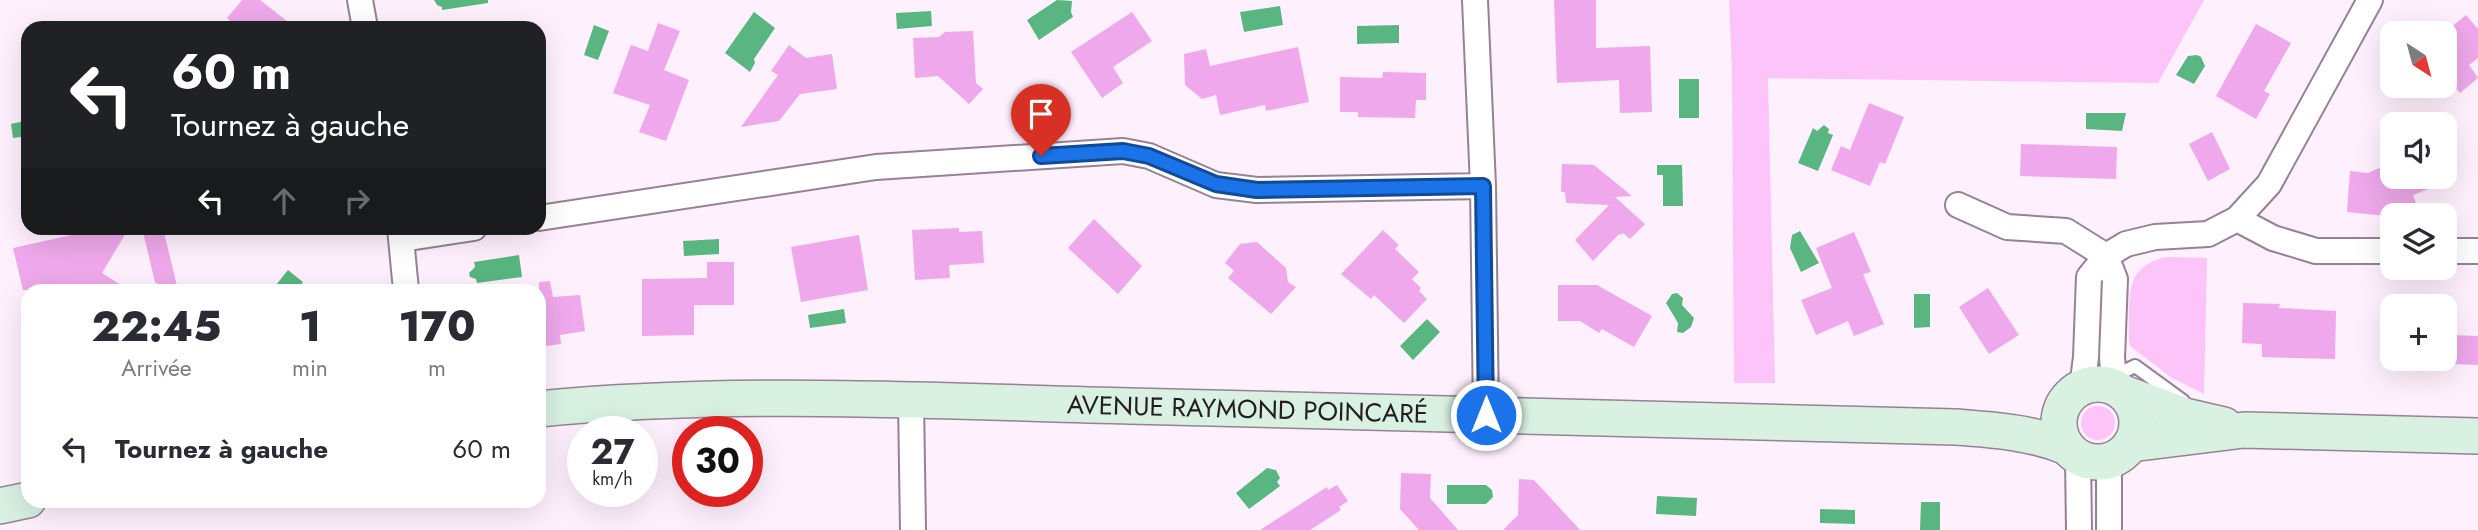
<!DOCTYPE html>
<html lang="fr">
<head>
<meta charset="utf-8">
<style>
	:root { --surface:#fff; --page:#f2f2f3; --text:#2b2b33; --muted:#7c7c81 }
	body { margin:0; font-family:Jost,sans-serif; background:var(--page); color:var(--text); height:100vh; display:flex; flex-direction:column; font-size:26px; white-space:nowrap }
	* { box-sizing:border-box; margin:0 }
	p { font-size:23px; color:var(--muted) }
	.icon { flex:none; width:38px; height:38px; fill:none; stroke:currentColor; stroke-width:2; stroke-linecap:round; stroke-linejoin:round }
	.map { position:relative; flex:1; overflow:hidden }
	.side { position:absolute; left:21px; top:284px; width:525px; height:224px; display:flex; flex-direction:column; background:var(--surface); border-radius:21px; box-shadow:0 7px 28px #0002 }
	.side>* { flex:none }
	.guide { position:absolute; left:21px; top:21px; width:525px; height:214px; border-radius:21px; box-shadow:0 7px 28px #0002; background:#202124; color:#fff; overflow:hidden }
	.needle { width:46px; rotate:144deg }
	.controls { position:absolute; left:2380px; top:21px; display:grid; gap:14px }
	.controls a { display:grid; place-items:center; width:77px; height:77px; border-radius:14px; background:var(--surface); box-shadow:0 7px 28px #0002; font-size:35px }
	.speed { position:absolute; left:567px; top:416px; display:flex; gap:14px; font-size:35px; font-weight:700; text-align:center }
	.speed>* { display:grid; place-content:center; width:91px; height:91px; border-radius:50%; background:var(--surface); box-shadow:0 7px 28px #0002; line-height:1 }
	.speed small { font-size:18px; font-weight:400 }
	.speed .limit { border:10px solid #d22; background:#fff; color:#111 }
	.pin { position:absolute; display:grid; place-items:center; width:60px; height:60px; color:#fff; margin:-72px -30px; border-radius:50% 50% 50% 0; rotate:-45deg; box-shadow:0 0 7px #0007 }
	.pin .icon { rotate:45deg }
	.me { position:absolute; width:77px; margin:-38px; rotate:0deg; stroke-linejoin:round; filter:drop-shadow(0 0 5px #0008) }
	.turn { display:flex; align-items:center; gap:24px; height:147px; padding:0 35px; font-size:32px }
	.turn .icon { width:91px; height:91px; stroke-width:2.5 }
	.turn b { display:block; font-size:49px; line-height:60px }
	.lanes { display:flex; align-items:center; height:66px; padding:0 35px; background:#0003; justify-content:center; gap:35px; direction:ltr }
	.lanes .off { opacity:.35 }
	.eta { display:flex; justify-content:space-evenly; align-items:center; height:119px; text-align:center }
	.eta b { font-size:42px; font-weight:800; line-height:49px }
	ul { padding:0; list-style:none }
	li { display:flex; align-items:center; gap:21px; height:91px; padding:0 35px }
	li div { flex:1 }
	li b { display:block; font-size:26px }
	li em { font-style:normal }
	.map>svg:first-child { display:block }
</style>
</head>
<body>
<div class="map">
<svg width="2478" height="530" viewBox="0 0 2478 530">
	<rect width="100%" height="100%" fill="#fef0fd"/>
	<path fill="#fcc4f9" d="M 1729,0 L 2204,0 L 2158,83 L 1768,78 L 1775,383 L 1734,383 L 1732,72 Z
		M 2166,257 L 2207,258 L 2204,394 L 2172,378 L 2130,346 C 2128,335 2129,323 2129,312 C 2130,282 2133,265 2166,257 Z
		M2081 423a17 17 0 1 1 34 0a17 17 0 1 1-34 0Z"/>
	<path fill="#59b680" d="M 434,0 L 488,0 L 488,3 L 442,10 L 442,7 L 437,5 Z
		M 1057,0 L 1072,1 L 1071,12 L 1073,17 L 1039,40 L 1027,20 Z
		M 1280,6 L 1283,25 L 1244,32 L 1240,12 Z
		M 931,11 L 932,26 L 897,29 L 896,13 Z
		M 754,12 L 775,28 L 754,59 L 755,63 L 750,72 L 725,53 Z
		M 594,25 L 609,31 L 598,60 L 584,55 Z
		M 1399,25 L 1399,43 L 1357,44 L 1357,26 Z
		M 2197,55 L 2201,57 L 2205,66 L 2194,84 L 2176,75 L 2188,56 Z
		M 1679,79 L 1699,79 L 1699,118 L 1679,118 Z
		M 2086,113 L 2126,113 L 2122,131 L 2086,129 Z
		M 28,120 L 28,136 L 13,138 L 11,124 Z
		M 1824,125 L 1829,129 L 1828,133 L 1833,135 L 1818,171 L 1798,163 L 1813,128 L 1817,131 Z
		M 1657,165 L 1682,165 L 1683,206 L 1663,206 L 1663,175 L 1657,175 Z
		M 1800,231 L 1819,263 L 1801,272 L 1790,248 L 1792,235 Z
		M 719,239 L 719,254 L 684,256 L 683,241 Z
		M 519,255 L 522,277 L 477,283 L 476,279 L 470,277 L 469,273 L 475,267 L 474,262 Z
		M 288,270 L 303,282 L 297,290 L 272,290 Z
		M 1677,293 L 1683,298 L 1682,305 L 1694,318 L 1691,327 L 1683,333 L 1677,332 L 1678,323 L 1666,303 L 1672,294 Z
		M 1914,294 L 1930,294 L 1930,327 L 1914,328 Z
		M 844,309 L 846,323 L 810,328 L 808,315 Z
		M 1427,319 L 1440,332 L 1413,360 L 1400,346 Z
		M 1267,468 L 1276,470 L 1280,478 L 1277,482 L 1280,486 L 1249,509 L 1236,493 Z
		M 1447,485 L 1486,485 L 1492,490 L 1493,497 L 1486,504 L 1447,504 Z
		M 1657,496 L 1697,498 L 1696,516 L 1656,514 Z
		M 1921,502 L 1940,502 L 1940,530 L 1920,530 Z
		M 1820,509 L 1855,510 L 1855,524 L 1820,523 Z"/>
	<path fill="#eea8eb" d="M 242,0 L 260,0 L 296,28 L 239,28 L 227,18 Z
		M 1554,0 L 1596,0 L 1596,48 L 1650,46 L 1652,112 L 1620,113 L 1619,80 L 1557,83 Z
		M 1132,12 L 1152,41 L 1113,67 L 1123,83 L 1102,98 L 1071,52 Z
		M 2466,15 L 2478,29 L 2478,58 L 2469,65 L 2478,78 L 2460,93 L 2445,74 L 2445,32 Z
		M 658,23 L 680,31 L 664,70 L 689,80 L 666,141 L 639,132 L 650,105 L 613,93 L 631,45 L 648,51 Z
		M 2256,24 L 2291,43 L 2264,91 L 2270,94 L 2256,119 L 2216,96 Z
		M 973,31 L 976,83 L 983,89 L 969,104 L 938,76 L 915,78 L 913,38 L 939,37 L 945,32 Z
		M 789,45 L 806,58 L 832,54 L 837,89 L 800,94 L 779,121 L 741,127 L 778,75 L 771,71 Z
		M 1298,47 L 1309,102 L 1266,111 L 1265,105 L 1220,115 L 1216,95 L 1202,99 L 1185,85 L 1184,54 L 1206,49 L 1210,66 Z
		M 1383,72 L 1426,73 L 1426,100 L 1416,100 L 1415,118 L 1358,117 L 1358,112 L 1340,112 L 1340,77 L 1382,78 Z
		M 1869,103 L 1904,117 L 1885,164 L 1880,162 L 1870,186 L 1831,170 L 1841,146 L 1850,150 Z
		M 2212,132 L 2230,169 L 2208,181 L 2189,144 Z
		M 2021,144 L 2117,147 L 2116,179 L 2020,176 Z
		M 1562,164 L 1594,165 L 1632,196 L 1615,197 L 1645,224 L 1630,239 L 1623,233 L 1621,235 L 1619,234 L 1593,261 L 1575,240 L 1609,205 L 1566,203 L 1565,192 L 1561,192 Z
		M 2386,165 L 2391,177 L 2457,178 L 2413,195 L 2416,203 L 2386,216 L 2347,212 L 2350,171 L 2368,173 Z
		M 1094,219 L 1142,266 L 1118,294 L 1068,248 Z
		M 103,228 L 129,228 L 102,273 L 129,290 L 23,290 L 13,248 Z
		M 142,228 L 163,228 L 178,290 L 168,290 L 155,282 Z
		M 959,228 L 959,232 L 982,231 L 984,263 L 949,265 L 950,278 L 915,280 L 912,230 Z
		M 1383,230 L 1399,245 L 1395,249 L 1419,272 L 1412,279 L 1421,288 L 1419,291 L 1427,299 L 1404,323 L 1374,295 L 1371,299 L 1341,274 Z
		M 1854,232 L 1871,272 L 1863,274 L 1884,324 L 1854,336 L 1848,321 L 1816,335 L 1801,300 L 1832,288 L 1816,248 Z
		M 859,235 L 868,290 L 801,302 L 791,247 Z
		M 1257,242 L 1286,268 L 1288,282 L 1296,287 L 1271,314 L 1228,278 L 1234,271 L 1225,263 L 1240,244 Z
		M 707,262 L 734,262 L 734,305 L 694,305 L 694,335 L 642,336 L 642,279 L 707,278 Z
		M 550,281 L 553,297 L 580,295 L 585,331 L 560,335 L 561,344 L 539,347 L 539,282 Z
		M 1558,285 L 1597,285 L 1652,316 L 1634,347 L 1602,329 L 1599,333 L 1580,321 L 1558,321 Z
		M 1988,288 L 2019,335 L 1989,354 L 1959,307 Z
		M 2243,303 L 2280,304 L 2279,308 L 2336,311 L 2335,359 L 2262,357 L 2262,344 L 2242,343 Z
		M 2452,335 L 2478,336 L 2478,365 L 2452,364 Z
		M 1401,473 L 1431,474 L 1430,498 L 1458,530 L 1419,530 L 1400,509 Z
		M 1519,479 L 1534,480 L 1580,530 L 1503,530 L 1518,515 Z
		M 1337,485 L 1348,501 L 1339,507 L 1341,510 L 1310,530 L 1260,530 L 1327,487 L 1328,490 Z"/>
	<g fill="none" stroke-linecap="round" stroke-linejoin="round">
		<defs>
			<path id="service" d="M 2097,385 L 2135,366 L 2183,401"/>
			<path id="minor" d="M 360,0 L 365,28
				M 1475,0 L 1483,186 L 1486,415
				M 1958,205 L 2007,227 L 2066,231 L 2106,256 L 2115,279 L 2112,358 L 2114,377 L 2118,390
				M 539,218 L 876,167 L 1123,151 L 1149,156 L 1216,185 L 1257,190 L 1483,186
				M 2237,219 L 2273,238 L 2316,251 L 2392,251
				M 400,228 L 406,290
				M 402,239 L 474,228
				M 2445,251 L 2478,251
				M 2082,388 L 2086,357 L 2089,277 L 2106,256 L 2126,244 L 2155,237 L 2208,234 L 2237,219 L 2269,184 L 2370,0
				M 911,401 L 913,530
				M 2078,457 L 2079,530
				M 2109,530 L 2109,471 L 2111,460"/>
			<g id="secondary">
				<circle cx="2098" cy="423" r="39"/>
				<path d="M 2123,393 L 2185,416 L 2224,425"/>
				<path id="s1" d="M 539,409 C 735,390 933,401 1130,406 C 1405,413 1680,421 1956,427 C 1993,430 2031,432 2067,447"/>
				<path d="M 2131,444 L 2244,430 L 2478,436"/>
				<path d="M 0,506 L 28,500"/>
			</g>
		</defs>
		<use href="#service" stroke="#968294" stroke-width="16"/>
		<use href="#minor" stroke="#968294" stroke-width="28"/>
		<use href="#secondary" stroke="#968294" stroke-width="38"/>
		<use href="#service" stroke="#fff" stroke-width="12"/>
		<use href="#minor" stroke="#fff" stroke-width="24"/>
		<use href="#secondary" stroke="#d8f1e1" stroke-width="35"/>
	</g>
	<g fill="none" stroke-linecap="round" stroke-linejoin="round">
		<defs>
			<path id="route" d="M 1041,156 L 1123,151 L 1149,156 L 1216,184 L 1257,190 L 1483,186 L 1486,415"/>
		</defs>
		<use href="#route" stroke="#114b97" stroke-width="18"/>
		<use href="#route" stroke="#1a73e8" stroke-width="12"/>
	</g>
	<g text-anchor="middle" stroke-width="6" stroke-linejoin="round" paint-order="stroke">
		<g font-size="26" fill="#231c23" stroke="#fef0fd">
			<text dy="9" stroke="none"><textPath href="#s1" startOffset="709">AVENUE RAYMOND POINCARÉ</textPath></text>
		</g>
	</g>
</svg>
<div class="controls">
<a><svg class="needle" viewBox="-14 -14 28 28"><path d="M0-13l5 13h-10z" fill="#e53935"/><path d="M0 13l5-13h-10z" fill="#7c7c81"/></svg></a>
<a><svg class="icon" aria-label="sound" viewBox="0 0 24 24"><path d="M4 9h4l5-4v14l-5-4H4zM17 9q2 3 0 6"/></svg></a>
<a><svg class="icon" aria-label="layers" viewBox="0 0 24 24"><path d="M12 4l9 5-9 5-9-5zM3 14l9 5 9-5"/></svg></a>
<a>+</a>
</div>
<div class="speed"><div>27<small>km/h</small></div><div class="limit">30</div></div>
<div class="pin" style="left:1041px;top:156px;background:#d93025"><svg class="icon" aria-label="arrive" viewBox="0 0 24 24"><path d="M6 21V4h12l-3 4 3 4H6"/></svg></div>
<svg class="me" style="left:1486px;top:415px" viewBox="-20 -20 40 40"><circle r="17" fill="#1a73e8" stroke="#fff" stroke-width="3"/><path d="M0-11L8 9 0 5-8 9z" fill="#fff"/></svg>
<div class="guide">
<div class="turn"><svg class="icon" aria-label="left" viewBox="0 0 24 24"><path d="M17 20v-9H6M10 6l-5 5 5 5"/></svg><div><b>60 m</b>Tournez à gauche</div></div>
<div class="lanes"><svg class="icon" aria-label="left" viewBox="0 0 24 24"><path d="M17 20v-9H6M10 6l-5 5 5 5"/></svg><svg class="icon off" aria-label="ahead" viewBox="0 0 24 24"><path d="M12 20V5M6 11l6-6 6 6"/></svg><svg class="icon off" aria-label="right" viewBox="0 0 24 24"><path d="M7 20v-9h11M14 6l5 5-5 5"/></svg></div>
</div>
<section class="side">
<div class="eta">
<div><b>22:45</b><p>Arrivée</p></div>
<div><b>1</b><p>min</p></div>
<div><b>170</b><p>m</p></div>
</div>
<ul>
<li><svg class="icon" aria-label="left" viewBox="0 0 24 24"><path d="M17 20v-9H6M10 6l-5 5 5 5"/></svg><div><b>Tournez à gauche</b></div><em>60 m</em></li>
</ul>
</section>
</div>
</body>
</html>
